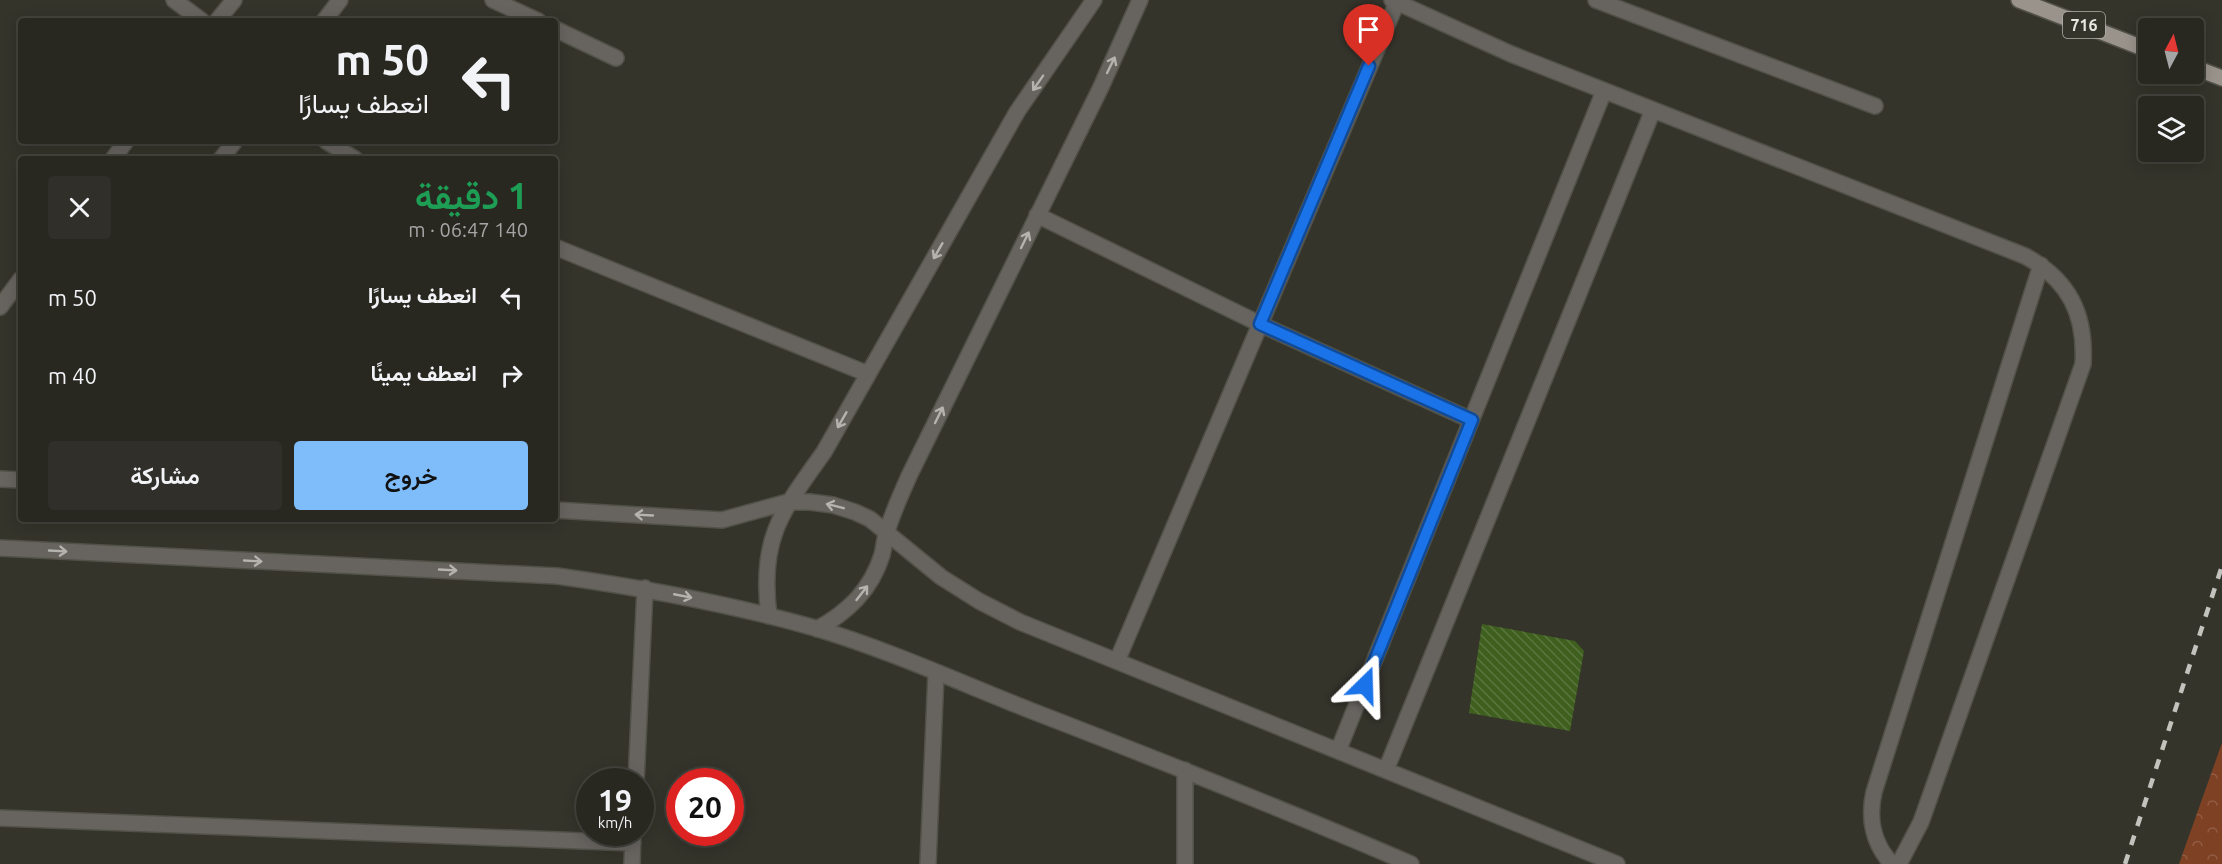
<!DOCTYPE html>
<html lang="ar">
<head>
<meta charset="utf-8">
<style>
	:root { --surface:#282720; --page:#302f29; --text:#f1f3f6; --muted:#a5a5a5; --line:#44443e; --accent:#7fbdfa }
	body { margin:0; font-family:Ubuntu,Vazirmatn,sans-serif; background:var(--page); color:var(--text); direction:rtl; height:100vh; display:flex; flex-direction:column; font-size:22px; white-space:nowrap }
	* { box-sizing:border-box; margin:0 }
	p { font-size:20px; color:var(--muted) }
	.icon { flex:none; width:33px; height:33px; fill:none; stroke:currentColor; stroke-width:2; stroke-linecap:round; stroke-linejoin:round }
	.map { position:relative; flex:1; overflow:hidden; direction:ltr }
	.panel { position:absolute; left:18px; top:156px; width:540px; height:366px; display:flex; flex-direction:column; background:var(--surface); border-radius:6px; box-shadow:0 3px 15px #0003,0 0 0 2px var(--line); direction:rtl }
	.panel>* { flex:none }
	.top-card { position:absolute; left:18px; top:18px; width:540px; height:126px; border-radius:6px; box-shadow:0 3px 15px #0003,0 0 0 2px var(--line); direction:rtl; background:#282720; color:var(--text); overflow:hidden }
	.needle { width:39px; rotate:7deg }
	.controls { position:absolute; left:2138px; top:18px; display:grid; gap:12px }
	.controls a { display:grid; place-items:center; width:66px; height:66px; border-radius:6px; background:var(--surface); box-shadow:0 3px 15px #0003,0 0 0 2px var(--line); font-size:30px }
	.speed { position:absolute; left:576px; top:768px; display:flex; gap:12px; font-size:30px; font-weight:700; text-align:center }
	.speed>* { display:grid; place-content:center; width:78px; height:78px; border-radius:50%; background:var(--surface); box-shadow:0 3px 15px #0003,0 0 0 2px var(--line); line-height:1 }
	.speed small { font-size:15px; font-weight:400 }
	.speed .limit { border:9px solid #d22; background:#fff; color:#111 }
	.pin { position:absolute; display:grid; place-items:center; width:51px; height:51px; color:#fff; margin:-62px -26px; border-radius:50% 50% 50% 0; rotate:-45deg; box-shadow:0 0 6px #0007 }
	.pin .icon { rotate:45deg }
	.me { position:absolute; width:66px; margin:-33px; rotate:22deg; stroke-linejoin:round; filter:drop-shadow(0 0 4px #0008) }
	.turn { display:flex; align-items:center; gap:21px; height:126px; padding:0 30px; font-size:27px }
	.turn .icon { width:78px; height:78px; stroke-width:2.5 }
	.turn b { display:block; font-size:42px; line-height:51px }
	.round { display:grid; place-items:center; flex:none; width:63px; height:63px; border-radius:6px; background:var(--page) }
	.summary { display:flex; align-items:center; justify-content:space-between; height:102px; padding:0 30px }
	h1 { font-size:36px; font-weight:600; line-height:45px; color:#1e9e55 }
	.cta { display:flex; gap:12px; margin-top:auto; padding:12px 30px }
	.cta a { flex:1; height:69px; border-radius:6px; background:var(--accent); color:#111; font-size:24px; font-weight:600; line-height:69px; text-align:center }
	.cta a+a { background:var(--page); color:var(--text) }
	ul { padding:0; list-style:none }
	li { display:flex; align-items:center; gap:18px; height:78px; padding:0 30px }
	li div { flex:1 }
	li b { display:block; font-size:22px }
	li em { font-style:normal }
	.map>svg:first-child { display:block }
</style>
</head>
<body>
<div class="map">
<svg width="2222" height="864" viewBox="0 0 2222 864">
	<defs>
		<pattern id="park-crowns" width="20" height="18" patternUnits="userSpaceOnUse" patternTransform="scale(1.5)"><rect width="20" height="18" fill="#7f4124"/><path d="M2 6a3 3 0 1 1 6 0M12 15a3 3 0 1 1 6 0" fill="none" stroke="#915c44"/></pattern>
		<pattern id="building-back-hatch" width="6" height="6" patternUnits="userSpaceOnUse" patternTransform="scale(1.5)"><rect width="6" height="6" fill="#3e5f1d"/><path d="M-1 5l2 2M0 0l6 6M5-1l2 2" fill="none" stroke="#5a763e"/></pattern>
	</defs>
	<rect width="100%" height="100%" fill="#35342b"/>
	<path fill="url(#park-crowns)" d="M 2222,743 L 2222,864 L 2179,864 Z"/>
	<path fill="url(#building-back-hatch)" d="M 1482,624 L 1575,641 L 1584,651 L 1570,731 L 1469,713 Z"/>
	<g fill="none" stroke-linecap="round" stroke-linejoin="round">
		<defs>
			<path id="minor" d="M 174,0 L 202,21
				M 493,0 L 538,21
				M 1392,0 L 1511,54 L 2025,256 C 2069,280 2086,314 2083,364 L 1921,822 L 1899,864
				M 1596,0 L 1875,106
				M 217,21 L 234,0
				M 324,21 L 340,0
				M 555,29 L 616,58
				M 326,141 L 355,159
				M 113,159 L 126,141
				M 221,159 L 235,141
				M 1037,215 L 1260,324 L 1471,420
				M 555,247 L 868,374
				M 0,307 L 21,279
				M 0,479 L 21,480
				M 555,510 L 722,520 L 788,502 L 810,502 L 833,505 L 855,512 L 870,519 L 941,577 L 979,601 L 1020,622 L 1617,864
				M 0,548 L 557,576 C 644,588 730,604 815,628 C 889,650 961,683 1032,711 C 1159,760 1286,810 1411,864
				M 769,616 C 759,539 781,512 824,452 L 1017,112 L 1094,0
				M 817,629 C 848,612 871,590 882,555 C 884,548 884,540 887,532 C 892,513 901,495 909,476 L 1101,87 L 1140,0
				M 1117,661 L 1397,2
				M 1338,751 L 1604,91
				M 1386,770 L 1653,110
				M 636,782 L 645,588
				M 0,818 L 633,843
				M 632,864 L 633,832
				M 928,864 L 936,673
				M 1185,864 L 1185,770
				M 1892,864 C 1873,844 1868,818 1874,792 L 2041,265"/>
			<path id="major" d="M 2019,0 L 2148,50
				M 2193,67 L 2222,78"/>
		</defs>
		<use href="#minor" stroke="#515148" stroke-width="18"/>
		<use href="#major" stroke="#515148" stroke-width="18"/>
		<use href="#minor" stroke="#676460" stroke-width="15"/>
		<use href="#major" stroke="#99938b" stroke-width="15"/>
		<path stroke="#c3c3bd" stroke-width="4.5" stroke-dasharray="10 10" stroke-linecap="butt" d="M 2125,864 L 2222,566"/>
	</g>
	<defs><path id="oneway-shaft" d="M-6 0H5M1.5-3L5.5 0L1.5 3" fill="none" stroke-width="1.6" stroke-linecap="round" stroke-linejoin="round" transform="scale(1.5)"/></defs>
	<g stroke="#b4b3ad">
		<use href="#oneway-shaft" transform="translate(1111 65) rotate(-64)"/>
		<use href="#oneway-shaft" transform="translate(1038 83) rotate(125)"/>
		<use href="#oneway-shaft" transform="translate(1025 240) rotate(-64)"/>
		<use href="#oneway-shaft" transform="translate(938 251) rotate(120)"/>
		<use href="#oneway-shaft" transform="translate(939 415) rotate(-64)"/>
		<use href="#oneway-shaft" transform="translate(842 420) rotate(120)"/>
		<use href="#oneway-shaft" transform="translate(835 506) rotate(-166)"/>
		<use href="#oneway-shaft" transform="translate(644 515) rotate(-177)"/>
		<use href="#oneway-shaft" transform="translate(58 551) rotate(3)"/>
		<use href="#oneway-shaft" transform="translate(253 561) rotate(3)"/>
		<use href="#oneway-shaft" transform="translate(448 570) rotate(3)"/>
		<use href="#oneway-shaft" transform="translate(862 593) rotate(-52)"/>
		<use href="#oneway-shaft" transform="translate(683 596) rotate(11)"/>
	</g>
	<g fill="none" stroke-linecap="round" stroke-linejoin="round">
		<defs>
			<path id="route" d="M 1365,685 L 1472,420 L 1260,324 L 1369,66"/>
		</defs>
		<use href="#route" stroke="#114b97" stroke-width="15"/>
		<use href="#route" stroke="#1a73e8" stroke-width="10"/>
	</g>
	<g text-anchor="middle" stroke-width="4.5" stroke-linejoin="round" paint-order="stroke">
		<rect fill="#35342b" stroke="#b2b1aa" stroke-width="1.5" x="2063" y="12" width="42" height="26" rx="4.5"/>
		<g font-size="16" font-weight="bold" fill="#e7e7e1">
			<text x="2084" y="31">716</text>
		</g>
	</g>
</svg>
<div class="controls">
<a><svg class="needle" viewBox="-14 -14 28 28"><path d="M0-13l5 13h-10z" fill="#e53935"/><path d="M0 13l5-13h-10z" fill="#a5a5a5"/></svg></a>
<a><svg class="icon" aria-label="layers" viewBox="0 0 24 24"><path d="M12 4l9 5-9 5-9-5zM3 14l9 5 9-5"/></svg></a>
</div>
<div class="speed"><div>19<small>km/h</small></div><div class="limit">20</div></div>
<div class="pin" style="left:1369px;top:66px;background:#d93025"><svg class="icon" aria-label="arrive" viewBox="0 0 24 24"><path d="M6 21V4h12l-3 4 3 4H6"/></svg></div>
<svg class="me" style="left:1365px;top:685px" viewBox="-20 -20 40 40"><path d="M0-17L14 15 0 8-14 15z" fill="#1a73e8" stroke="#fff" stroke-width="4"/></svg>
<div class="top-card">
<div class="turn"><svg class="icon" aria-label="left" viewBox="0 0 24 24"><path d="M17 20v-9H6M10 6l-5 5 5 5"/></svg><div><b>50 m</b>انعطف يسارًا</div></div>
</div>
<section class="panel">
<div class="summary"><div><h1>1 دقيقة</h1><p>140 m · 06:47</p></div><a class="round"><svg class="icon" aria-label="close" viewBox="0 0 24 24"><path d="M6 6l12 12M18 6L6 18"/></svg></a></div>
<ul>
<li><svg class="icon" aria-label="left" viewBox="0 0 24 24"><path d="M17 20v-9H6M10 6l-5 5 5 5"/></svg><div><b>انعطف يسارًا</b></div><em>50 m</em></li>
<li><svg class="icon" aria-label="right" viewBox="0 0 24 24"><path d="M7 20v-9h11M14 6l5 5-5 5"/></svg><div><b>انعطف يمينًا</b></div><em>40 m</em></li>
</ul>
<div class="cta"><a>خروج</a><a>مشاركة</a></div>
</section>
</div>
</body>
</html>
